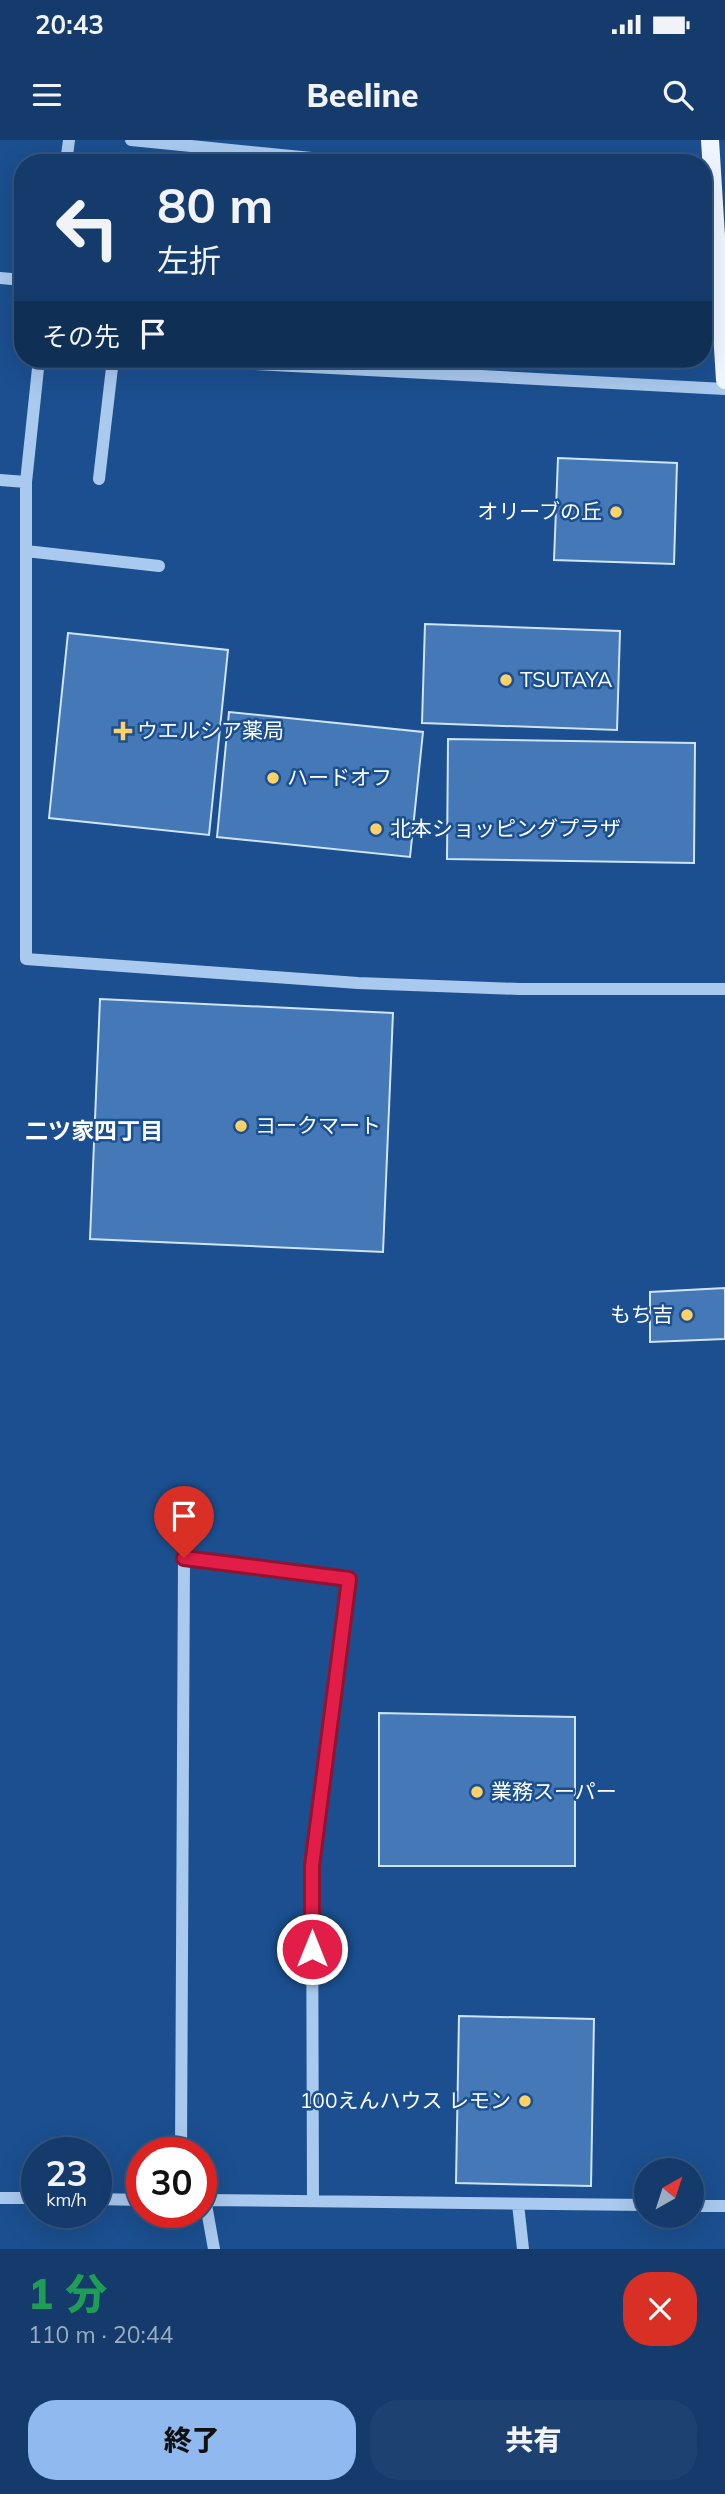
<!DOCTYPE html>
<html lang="ja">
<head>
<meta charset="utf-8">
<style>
	:root { --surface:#143b6b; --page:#1d4271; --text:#f1f3f6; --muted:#9dadc1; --line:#33557e; --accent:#90b9f0 }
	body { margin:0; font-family:Mulish,"Noto Sans JP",sans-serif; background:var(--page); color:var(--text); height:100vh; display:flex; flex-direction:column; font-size:26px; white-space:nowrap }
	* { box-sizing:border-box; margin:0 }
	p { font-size:23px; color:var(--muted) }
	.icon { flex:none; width:38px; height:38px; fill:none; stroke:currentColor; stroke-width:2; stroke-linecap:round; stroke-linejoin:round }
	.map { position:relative; height:2109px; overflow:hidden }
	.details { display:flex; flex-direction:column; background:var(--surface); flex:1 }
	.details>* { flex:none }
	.guide { position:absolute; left:14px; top:14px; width:698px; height:214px; border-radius:28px; box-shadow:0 7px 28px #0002,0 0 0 2px var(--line); background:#143b6b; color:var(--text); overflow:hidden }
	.needle { width:46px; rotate:39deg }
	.fabs { position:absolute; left:634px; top:2018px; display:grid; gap:14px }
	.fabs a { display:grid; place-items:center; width:70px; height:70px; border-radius:50%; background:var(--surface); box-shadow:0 7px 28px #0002,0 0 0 2px var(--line); font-size:35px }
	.speed { position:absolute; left:21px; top:1997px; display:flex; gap:14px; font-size:35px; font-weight:700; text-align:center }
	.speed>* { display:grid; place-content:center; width:91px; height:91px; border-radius:50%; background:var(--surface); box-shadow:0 7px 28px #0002,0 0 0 2px var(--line); line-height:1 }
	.speed small { font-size:18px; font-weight:400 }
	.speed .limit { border:10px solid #d22; background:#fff; color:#111 }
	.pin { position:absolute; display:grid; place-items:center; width:60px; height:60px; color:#fff; margin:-72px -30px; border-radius:50% 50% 50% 0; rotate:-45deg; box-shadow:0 0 7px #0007 }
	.pin .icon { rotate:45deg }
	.me { position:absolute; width:77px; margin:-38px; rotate:0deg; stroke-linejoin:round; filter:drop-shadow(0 0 5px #0008) }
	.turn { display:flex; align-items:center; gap:24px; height:147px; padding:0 28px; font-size:32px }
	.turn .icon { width:91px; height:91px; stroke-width:2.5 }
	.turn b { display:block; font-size:49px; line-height:60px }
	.then { display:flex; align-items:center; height:66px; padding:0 28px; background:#0003; gap:14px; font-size:26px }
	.round { display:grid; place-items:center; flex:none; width:74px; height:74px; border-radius:28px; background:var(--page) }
	.headline { display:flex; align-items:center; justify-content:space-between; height:119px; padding:0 28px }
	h1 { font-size:42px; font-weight:800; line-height:52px; color:#1e9e55 }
	.action { display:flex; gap:14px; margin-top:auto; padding:14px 28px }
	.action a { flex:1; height:80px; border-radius:28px; background:var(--accent); color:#111; font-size:28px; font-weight:800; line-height:80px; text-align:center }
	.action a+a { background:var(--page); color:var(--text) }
	.status { display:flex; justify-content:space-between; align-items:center; height:49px; padding:0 35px; background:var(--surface); direction:ltr }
	.status svg { height:19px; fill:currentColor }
	header { display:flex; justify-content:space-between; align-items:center; height:91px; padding:0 28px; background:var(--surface); font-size:32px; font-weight:800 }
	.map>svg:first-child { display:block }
</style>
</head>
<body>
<div class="status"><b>20:43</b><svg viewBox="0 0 49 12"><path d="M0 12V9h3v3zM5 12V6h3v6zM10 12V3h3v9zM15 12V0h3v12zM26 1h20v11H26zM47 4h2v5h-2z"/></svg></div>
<header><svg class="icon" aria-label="menu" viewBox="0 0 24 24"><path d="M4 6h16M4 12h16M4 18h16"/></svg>Beeline<svg class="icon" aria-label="search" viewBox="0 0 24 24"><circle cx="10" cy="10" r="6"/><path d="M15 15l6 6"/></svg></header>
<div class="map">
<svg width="725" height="2109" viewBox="0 0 725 2109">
	<rect width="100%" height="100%" fill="#1b4f8f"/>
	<path fill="#4478b7" stroke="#cfe3fa" stroke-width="2" d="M 558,318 L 677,323 L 674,424 L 554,420 Z
		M 425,484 L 620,491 L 617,590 L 422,583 Z
		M 68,493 L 228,510 L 209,695 L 49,678 Z
		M 229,572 L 423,592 L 410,717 L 217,697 Z
		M 448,599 L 695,603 L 694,723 L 447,719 Z
		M 100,859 L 393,873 L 383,1112 L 90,1099 Z
		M 725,1148 L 725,1199 L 650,1202 L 650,1152 Z
		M 379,1573 L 575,1577 L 575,1726 L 379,1726 Z
		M 459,1876 L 594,1879 L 591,2046 L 456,2043 Z"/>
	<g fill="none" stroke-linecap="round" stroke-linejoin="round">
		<path stroke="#a9c9ee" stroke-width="12" d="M 131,0 L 362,23
			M 66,23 L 69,0
			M 0,138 L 23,140
			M 39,219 L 26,342 L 26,819 L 358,843 L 519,849 L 725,849
			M 161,219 L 725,249
			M 99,339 L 113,219
			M 0,340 L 26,342
			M 26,411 L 159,426
			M 181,2012 L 184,1418 L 349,1439 L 312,1726 L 313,2061
			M 0,2058 L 37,2058
			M 96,2059 L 142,2060
			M 205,2059 L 214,2109
			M 201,2060 L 646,2065
			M 518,2064 L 523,2109
			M 691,2066 L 725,2066"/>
		<path stroke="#f0f6ff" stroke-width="18" d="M 710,0 L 725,240"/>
	</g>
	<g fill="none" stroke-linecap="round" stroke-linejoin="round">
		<defs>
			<path id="route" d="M 184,1418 L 349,1439 L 312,1726 L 312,1809"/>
		</defs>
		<use href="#route" stroke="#92132f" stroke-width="18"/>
		<use href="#route" stroke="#e11d48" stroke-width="12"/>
	</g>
	<g fill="#ffd166" stroke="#1b4f8f" stroke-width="2.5">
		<circle cx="616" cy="372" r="7"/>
		<circle cx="506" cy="540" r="7"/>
		<path d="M119.5 580.5h7v7h7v7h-7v7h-7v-7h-7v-7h7z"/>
		<circle cx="273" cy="638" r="7"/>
		<circle cx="376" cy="689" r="7"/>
		<circle cx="241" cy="986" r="7"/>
		<circle cx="687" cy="1175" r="7"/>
		<circle cx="477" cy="1652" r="7"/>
		<circle cx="525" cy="1961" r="7"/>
	</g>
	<g text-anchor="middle" stroke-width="5" stroke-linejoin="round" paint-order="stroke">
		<g font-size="21" fill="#fff" stroke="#1b4f8f" text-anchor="start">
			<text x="602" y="379" text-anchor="end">オリーブの丘</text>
			<text x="520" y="547">TSUTAYA</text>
			<text x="137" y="598">ウエルシア薬局</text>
			<text x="287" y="645">ハードオフ</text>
			<text x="390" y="696">北本ショッピングプラザ</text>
			<text x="255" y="993">ヨークマート</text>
			<text x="673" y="1182" text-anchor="end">もち吉</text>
			<text x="491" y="1659">業務スーパー</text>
			<text x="511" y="1968" text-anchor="end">100えんハウス レモン</text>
		</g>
		<g font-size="23" font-weight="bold" fill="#fff" stroke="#1b4f8f">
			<text x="94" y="999">二ツ家四丁目</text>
		</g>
	</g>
</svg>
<div class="fabs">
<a><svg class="needle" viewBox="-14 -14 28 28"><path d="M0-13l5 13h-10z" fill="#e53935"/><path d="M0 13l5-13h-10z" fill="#9dadc1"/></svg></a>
</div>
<div class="speed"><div>23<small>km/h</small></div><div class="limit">30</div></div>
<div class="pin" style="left:184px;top:1418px;background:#d93025"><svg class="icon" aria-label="arrive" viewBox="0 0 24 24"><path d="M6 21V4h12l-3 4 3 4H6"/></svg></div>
<svg class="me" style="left:312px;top:1809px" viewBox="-20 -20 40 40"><circle r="17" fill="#e11d48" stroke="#fff" stroke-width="3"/><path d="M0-11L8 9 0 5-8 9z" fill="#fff"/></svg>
<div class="guide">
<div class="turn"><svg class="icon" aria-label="left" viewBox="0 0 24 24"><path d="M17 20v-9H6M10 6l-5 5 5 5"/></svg><div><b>80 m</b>左折</div></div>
<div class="then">その先<svg class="icon" aria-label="arrive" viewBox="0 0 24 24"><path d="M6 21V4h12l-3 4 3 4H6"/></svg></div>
</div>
</div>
<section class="details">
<div class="headline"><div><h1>1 分</h1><p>110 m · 20:44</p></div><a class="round" style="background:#d93025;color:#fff"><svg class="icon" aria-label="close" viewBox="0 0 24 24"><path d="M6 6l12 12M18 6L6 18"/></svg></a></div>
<div class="action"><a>終了</a><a>共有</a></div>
</section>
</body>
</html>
